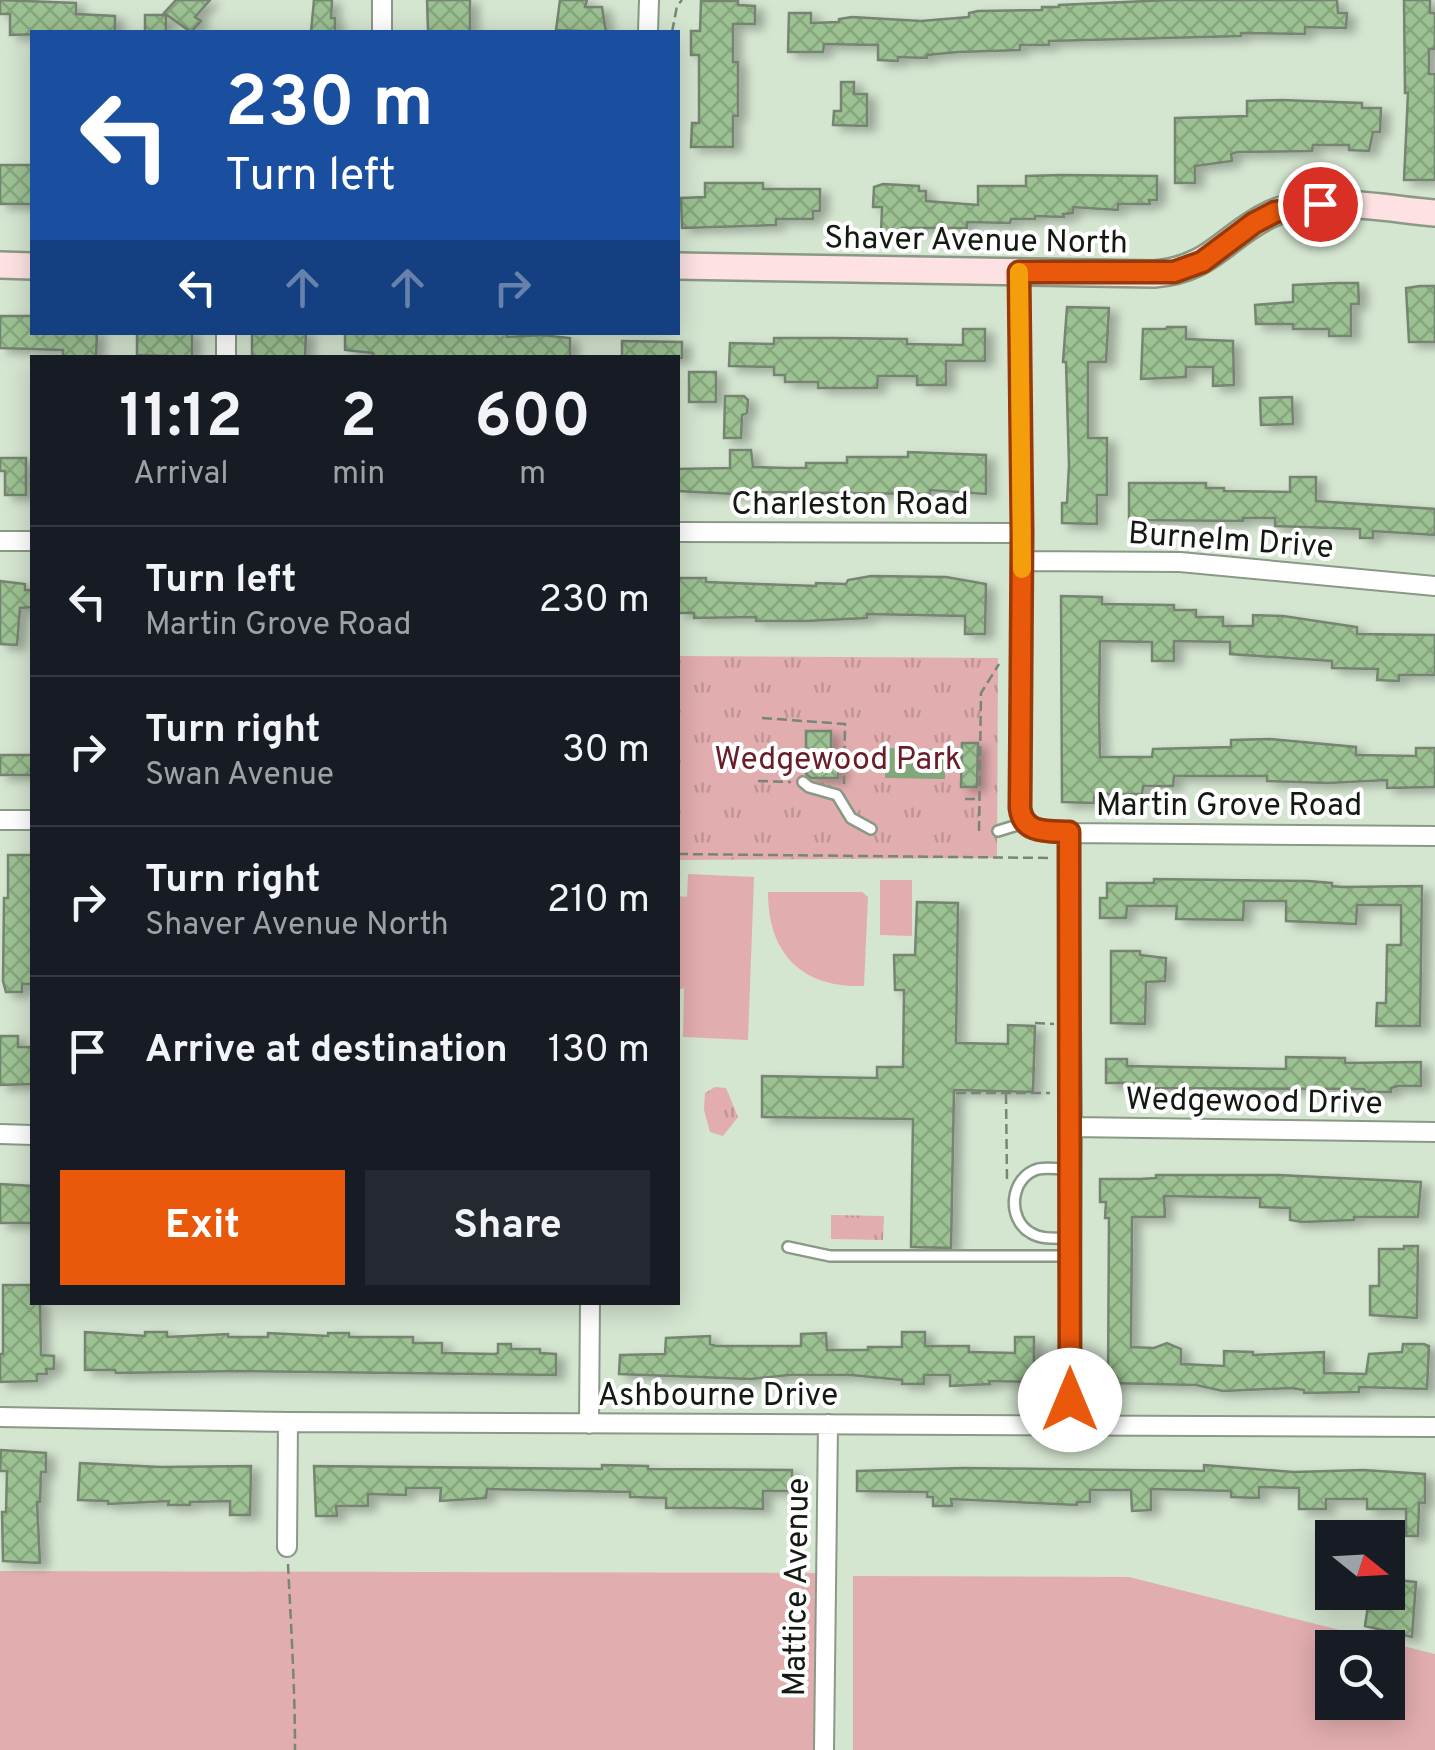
<!DOCTYPE html>
<html lang="en">
<head>
<meta charset="utf-8">
<style>
	:root { --surface:#171b24; --page:#242831; --text:#f1f3f6; --muted:#9ea1a6; --line:#363941; --accent:#ea580c }
	body { margin:0; font-family:Overpass,sans-serif; background:var(--page); color:var(--text); height:100vh; display:flex; flex-direction:column; font-size:38px; white-space:nowrap }
	* { box-sizing:border-box; margin:0 }
	p { font-size:32px; color:var(--muted) }
	.icon { flex:none; width:55px; height:55px; fill:none; stroke:currentColor; stroke-width:2; stroke-linecap:round; stroke-linejoin:round }
	.map { position:relative; flex:1; overflow:hidden }
	.sheet { position:absolute; left:30px; top:355px; width:650px; height:950px; display:flex; flex-direction:column; background:var(--surface); border-radius:0px; box-shadow:0 5px 25px #0003 }
	.sheet>* { flex:none }
	.guide { position:absolute; left:30px; top:30px; width:650px; height:305px; border-radius:0px; box-shadow:0 5px 25px #0003; background:#1a4fa0; color:#fff; overflow:hidden }
	.needle { width:65px; rotate:108deg }
	.tools { position:absolute; left:1315px; top:1520px; display:grid; gap:20px }
	.tools a { display:grid; place-items:center; width:90px; height:90px; border-radius:0px; background:var(--surface); box-shadow:0 5px 25px #0003; font-size:50px }
	.pin { position:absolute; display:grid; place-items:center; width:85px; height:85px; color:#fff; margin:-42px; border:5px solid #fff; border-radius:50%; box-shadow:0 2px 10px #0007 }
	.me { position:absolute; width:110px; margin:-55px; rotate:0deg; stroke-linejoin:round; filter:drop-shadow(0 0 8px #0008) }
	.turn { display:flex; align-items:center; gap:35px; height:210px; padding:0 30px; font-size:45px }
	.turn .icon { width:130px; height:130px; stroke-width:2.5 }
	.turn b { display:block; font-size:70px; line-height:85px }
	.lanes { display:flex; align-items:center; height:95px; padding:0 30px; background:#0003; justify-content:center; gap:50px; direction:ltr }
	.lanes .off { opacity:.35 }
	.eta { display:flex; justify-content:space-evenly; align-items:center; height:170px; text-align:center }
	.eta b { font-size:60px; font-weight:700; line-height:70px }
	.action { display:flex; gap:20px; margin-top:auto; padding:20px 30px }
	.action a { flex:1; height:115px; border-radius:0px; background:var(--accent); color:#fff; font-size:40px; font-weight:700; line-height:115px; text-align:center }
	.action a+a { background:var(--page); color:var(--text) }
	ul { padding:0; list-style:none }
	li { display:flex; align-items:center; gap:30px; height:150px; padding:0 30px; border-top:2px solid var(--line) }
	li div { flex:1 }
	li b { display:block; font-size:38px }
	li em { font-style:normal }
	.map>svg:first-child { display:block }
</style>
</head>
<body>
<div class="map">
<svg width="1435" height="1750" viewBox="0 0 1435 1750">
	<defs>
		<pattern id="park-tufts" width="24" height="20" patternUnits="userSpaceOnUse" patternTransform="scale(2.5)"><rect width="24" height="20" fill="#e2adaf"/><path d="M3 7l-1-3M5 7V3M7 7l1-3M15 17l-1-3M17 17v-4M19 17l1-3" fill="none" stroke="#c19496"/></pattern>
		<pattern id="building-cross-hatch" width="8" height="8" patternUnits="userSpaceOnUse" patternTransform="scale(2.5)"><rect width="8" height="8" fill="#9cc192"/><path d="M0 0l8 8M0 8l8-8" fill="none" stroke="#86a57d"/></pattern>
		<filter id="shadow"><feDropShadow dx="8" dy="4.5" stdDeviation="5" flood-color="#0004"/></filter>
	</defs>
	<rect width="100%" height="100%" fill="#d4e5d0"/>
	<path fill="#e2adaf" fill-rule="evenodd" d="M 688,874 L 754,877 L 748,1040 L 683,1037 L 684,988 L 678,990 L 678,896 L 687,897 Z
		M 880,880 L 912,880 L 912,936 L 880,935 Z
		M 768,892 L 862,892 L 868,897 L 864,986 C 802,988 768,954 768,892 Z
		M 0,1571 L 818,1573 L 818,1750 L 0,1750 Z
		M 853,1576 L 1129,1577 L 1435,1654 L 1435,1750 L 853,1750 ZM 1332,1648 L 1388,1648 L 1388,1702 L 1332,1702 Z"/>
	<path fill="url(#park-tufts)" d="M 678,656 L 998,658 L 997,858 L 678,860 Z
		M 715,1087 L 726,1088 L 738,1117 L 723,1136 L 710,1132 L 704,1110 L 705,1093 Z
		M 831,1215 L 884,1216 L 883,1240 L 831,1239 Z"/>
	<path fill="#83a77a" d="M 885,748 L 945,749 L 945,779 L 885,778 Z"/>
	<path fill="url(#building-cross-hatch)" stroke="#768572" stroke-width="2.5" filter="url(#shadow)" d="M 0,0 L 76,3 L 76,14 L 115,16 L 115,32 L 10,35 L 10,14 L 0,14 Z
		M 176,0 L 210,0 L 195,17 L 201,21 L 191,32 L 164,13 Z
		M 314,0 L 332,0 L 331,18 L 335,18 L 335,32 L 311,32 Z
		M 427,0 L 470,0 L 470,32 L 434,32 L 428,30 Z
		M 560,0 L 587,0 L 585,7 L 602,7 L 606,32 L 556,30 Z
		M 1169,0 L 1337,0 L 1338,13 L 1347,13 L 1346,28 L 1305,27 L 1305,34 L 1241,33 L 1241,36 L 1049,41 L 1049,45 L 1020,45 L 1020,50 L 958,52 L 927,55 L 927,58 L 898,57 L 898,61 L 878,60 L 878,45 L 824,44 L 823,52 L 788,52 L 789,13 L 811,13 L 811,23 L 839,22 L 839,19 L 852,17 L 921,21 L 969,17 L 969,13 L 978,11 L 1042,10 L 1042,7 L 1059,7 L 1059,5 Z
		M 1404,0 L 1430,0 L 1430,13 L 1435,13 L 1435,49 L 1429,49 L 1429,74 L 1435,74 L 1435,180 L 1404,180 L 1408,93 L 1405,93 Z
		M 701,1 L 738,1 L 738,5 L 755,6 L 755,24 L 733,24 L 733,62 L 738,62 L 738,116 L 733,116 L 733,147 L 691,147 L 692,123 L 699,123 L 699,55 L 691,55 L 691,31 L 700,31 Z
		M 145,15 L 166,15 L 166,32 L 145,32 Z
		M 841,82 L 854,82 L 854,94 L 867,94 L 867,126 L 833,125 L 834,111 L 841,111 Z
		M 1281,100 L 1362,103 L 1362,108 L 1381,108 L 1380,132 L 1373,132 L 1369,151 L 1349,150 L 1349,145 L 1313,145 L 1312,151 L 1237,152 L 1231,154 L 1232,161 L 1195,166 L 1195,183 L 1175,183 L 1175,118 L 1247,116 L 1247,101 Z
		M 0,165 L 32,165 L 32,204 L 0,204 Z
		M 1061,175 L 1157,176 L 1157,200 L 1149,200 L 1150,204 L 1118,204 L 1118,210 L 1073,207 L 1073,213 L 1063,214 L 1064,217 L 1035,216 L 1035,219 L 1011,219 L 1010,223 L 967,222 L 967,228 L 902,228 L 902,234 L 881,234 L 882,207 L 873,207 L 874,187 L 883,184 L 919,186 L 919,191 L 926,191 L 926,201 L 978,205 L 978,186 L 1026,186 L 1026,176 Z
		M 705,183 L 763,183 L 763,189 L 820,189 L 820,211 L 813,211 L 813,219 L 776,219 L 776,225 L 682,228 L 681,198 L 705,197 Z
		M 1338,283 L 1358,283 L 1359,304 L 1351,304 L 1351,336 L 1329,336 L 1329,329 L 1293,329 L 1293,324 L 1256,324 L 1255,305 L 1293,302 L 1293,285 Z
		M 1420,286 L 1435,286 L 1435,342 L 1409,342 L 1406,288 Z
		M 1067,307 L 1109,308 L 1106,362 L 1088,362 L 1088,438 L 1107,438 L 1107,495 L 1097,495 L 1097,524 L 1062,523 L 1062,503 L 1067,503 L 1069,465 L 1066,362 L 1063,362 Z
		M 0,316 L 32,316 L 32,332 L 97,332 L 96,358 L 63,358 L 63,350 L 0,348 Z
		M 1167,327 L 1186,327 L 1186,339 L 1233,341 L 1234,385 L 1213,386 L 1213,367 L 1186,367 L 1186,377 L 1141,379 L 1143,329 L 1166,329 Z
		M 963,329 L 985,329 L 985,361 L 946,361 L 946,385 L 917,385 L 917,376 L 878,376 L 877,388 L 818,388 L 818,382 L 785,382 L 785,375 L 774,375 L 774,367 L 729,366 L 730,343 L 774,344 L 774,338 L 836,338 L 907,339 L 907,344 L 963,345 Z
		M 137,332 L 192,332 L 192,357 L 137,355 Z
		M 252,332 L 306,332 L 305,358 L 252,358 Z
		M 345,332 L 507,332 L 507,337 L 542,335 L 570,338 L 570,358 L 372,357 L 373,353 L 345,350 Z
		M 622,341 L 682,342 L 682,358 L 622,358 Z
		M 689,372 L 716,372 L 716,402 L 689,402 Z
		M 725,396 L 744,396 L 748,400 L 747,413 L 742,415 L 741,438 L 724,438 Z
		M 1292,397 L 1293,424 L 1261,425 L 1260,398 Z
		M 730,450 L 751,450 L 753,467 L 788,468 L 806,468 L 806,463 L 847,463 L 847,457 L 908,457 L 908,452 L 986,455 L 986,494 L 930,490 L 930,494 L 752,492 L 752,495 L 678,491 L 678,469 L 730,468 Z
		M 0,458 L 26,458 L 26,495 L 5,495 L 5,471 L 0,471 Z
		M 1290,477 L 1316,477 L 1316,501 L 1435,509 L 1435,535 L 1373,531 L 1373,538 L 1360,538 L 1360,529 L 1275,526 L 1275,518 L 1243,518 L 1243,521 L 1129,520 L 1129,483 L 1206,483 L 1206,488 L 1224,488 L 1224,491 L 1290,492 Z
		M 871,576 L 946,577 L 986,584 L 985,634 L 965,634 L 965,616 L 867,614 L 867,618 L 806,621 L 756,621 L 756,617 L 694,618 L 694,613 L 678,613 L 678,578 L 706,578 L 706,582 L 816,586 L 816,583 L 846,584 L 848,580 Z
		M 0,581 L 25,584 L 25,590 L 32,590 L 32,607 L 20,608 L 17,645 L 0,644 Z
		M 1061,596 L 1102,597 L 1102,604 L 1174,605 L 1174,610 L 1196,610 L 1196,617 L 1223,617 L 1223,626 L 1253,626 L 1253,615 L 1283,616 L 1357,627 L 1357,634 L 1435,635 L 1435,675 L 1399,675 L 1399,681 L 1377,680 L 1378,669 L 1332,668 L 1332,661 L 1230,654 L 1230,642 L 1174,641 L 1174,661 L 1152,661 L 1152,642 L 1100,641 L 1099,711 L 1100,757 L 1152,757 L 1153,749 L 1231,747 L 1231,740 L 1270,739 L 1356,747 L 1356,755 L 1416,756 L 1416,748 L 1435,748 L 1435,787 L 1387,788 L 1387,780 L 1328,783 L 1267,781 L 1267,776 L 1174,776 L 1173,786 L 1143,786 L 1142,794 L 1102,794 L 1102,798 L 1094,797 L 1094,803 L 1062,802 Z
		M 806,731 L 831,731 L 831,753 L 839,752 L 838,778 L 811,778 L 806,774 Z
		M 962,743 L 978,743 L 977,787 L 961,787 Z
		M 0,755 L 32,755 L 32,775 L 0,775 Z
		M 8,855 L 32,855 L 32,984 L 22,984 L 22,992 L 6,992 L 3,981 L 4,898 L 8,898 Z
		M 1154,879 L 1308,881 L 1332,883 L 1332,886 L 1342,887 L 1422,886 L 1420,1026 L 1376,1026 L 1377,1003 L 1386,1003 L 1387,945 L 1401,945 L 1401,905 L 1357,905 L 1356,924 L 1286,921 L 1286,901 L 1244,901 L 1243,920 L 1176,919 L 1177,906 L 1127,906 L 1126,918 L 1100,918 L 1100,898 L 1107,898 L 1107,883 L 1154,883 Z
		M 917,902 L 958,903 L 956,1043 L 1008,1044 L 1008,1025 L 1035,1026 L 1033,1092 L 954,1090 L 951,1248 L 911,1247 L 913,1119 L 762,1117 L 762,1076 L 877,1078 L 877,1067 L 903,1067 L 904,990 L 895,990 L 894,955 L 915,955 Z
		M 1111,951 L 1140,951 L 1140,955 L 1166,958 L 1165,981 L 1146,982 L 1145,1024 L 1111,1023 Z
		M 0,1036 L 18,1036 L 18,1047 L 32,1047 L 32,1084 L 0,1085 Z
		M 1286,1057 L 1345,1058 L 1345,1063 L 1421,1062 L 1421,1086 L 1398,1086 L 1391,1088 L 1391,1092 L 1366,1092 L 1364,1089 L 1134,1088 L 1134,1083 L 1106,1083 L 1106,1059 L 1127,1059 L 1127,1066 L 1286,1069 Z
		M 1156,1175 L 1278,1175 L 1421,1182 L 1418,1217 L 1354,1217 L 1354,1220 L 1302,1222 L 1290,1220 L 1290,1208 L 1260,1207 L 1260,1198 L 1164,1196 L 1165,1217 L 1132,1217 L 1131,1347 L 1154,1348 L 1167,1343 L 1181,1349 L 1181,1364 L 1224,1366 L 1224,1351 L 1253,1352 L 1253,1355 L 1324,1352 L 1324,1373 L 1366,1374 L 1369,1354 L 1402,1352 L 1403,1344 L 1424,1344 L 1429,1346 L 1427,1389 L 1359,1387 L 1359,1392 L 1304,1393 L 1304,1390 L 1292,1388 L 1223,1391 L 1196,1385 L 1108,1383 L 1109,1218 L 1105,1218 L 1106,1202 L 1100,1202 L 1100,1179 L 1140,1179 L 1156,1178 Z
		M 0,1184 L 32,1186 L 32,1223 L 0,1223 Z
		M 1404,1246 L 1418,1246 L 1417,1318 L 1370,1315 L 1370,1286 L 1379,1286 L 1379,1249 L 1404,1249 Z
		M 3,1285 L 32,1285 L 32,1302 L 40,1302 L 41,1355 L 54,1356 L 54,1369 L 46,1369 L 47,1374 L 37,1374 L 37,1381 L 0,1382 L 0,1354 L 3,1354 Z
		M 85,1332 L 145,1336 L 145,1332 L 167,1332 L 167,1337 L 228,1334 L 228,1337 L 268,1337 L 268,1333 L 328,1336 L 328,1333 L 349,1333 L 349,1337 L 413,1337 L 413,1343 L 442,1343 L 442,1353 L 495,1354 L 498,1353 L 498,1344 L 511,1344 L 511,1349 L 540,1349 L 540,1353 L 556,1354 L 556,1375 L 237,1371 L 116,1373 L 115,1370 L 85,1370 Z
		M 902,1332 L 925,1332 L 925,1346 L 969,1346 L 969,1352 L 1015,1353 L 1015,1337 L 1034,1337 L 1034,1382 L 989,1381 L 990,1384 L 950,1386 L 950,1375 L 924,1375 L 924,1384 L 902,1384 L 902,1380 L 851,1375 L 789,1375 L 751,1379 L 619,1374 L 620,1355 L 665,1354 L 666,1338 L 710,1336 L 710,1344 L 716,1346 L 801,1346 L 801,1334 L 826,1333 L 827,1350 L 868,1350 L 868,1347 L 902,1347 Z
		M 1,1450 L 46,1453 L 46,1472 L 41,1472 L 40,1502 L 37,1502 L 40,1563 L 3,1561 L 2,1512 L 6,1512 L 7,1471 L 0,1471 Z
		M 80,1463 L 160,1467 L 251,1466 L 250,1515 L 230,1515 L 230,1501 L 190,1502 L 190,1505 L 168,1505 L 169,1501 L 108,1504 L 108,1501 L 78,1500 Z
		M 602,1465 L 648,1466 L 648,1469 L 792,1470 L 792,1491 L 763,1491 L 763,1509 L 732,1508 L 666,1508 L 666,1498 L 630,1497 L 630,1492 L 487,1489 L 486,1498 L 440,1501 L 441,1488 L 406,1488 L 406,1495 L 368,1494 L 368,1506 L 336,1506 L 337,1516 L 316,1516 L 314,1466 L 602,1469 Z
		M 1204,1465 L 1294,1472 L 1363,1470 L 1425,1474 L 1425,1503 L 1419,1503 L 1418,1536 L 1406,1536 L 1406,1509 L 1367,1509 L 1367,1499 L 1326,1499 L 1326,1509 L 1299,1509 L 1299,1488 L 1259,1487 L 1259,1498 L 1231,1497 L 1231,1491 L 1151,1489 L 1151,1510 L 1132,1511 L 1131,1490 L 1090,1490 L 1090,1502 L 1077,1502 L 1077,1505 L 951,1499 L 952,1506 L 933,1506 L 933,1497 L 927,1497 L 927,1492 L 857,1491 L 857,1471 L 964,1468 L 1204,1471 Z
		M 1398,1580 L 1416,1582 L 1412,1637 L 1365,1626 L 1370,1592 L 1388,1592 L 1388,1582 L 1397,1584 Z"/>
	<g fill="none" stroke-linecap="round" stroke-linejoin="round">
		<defs>
			<path id="lane" d="M 803,782 L 809,787 L 837,795 L 851,818 L 871,829
				M 998,831 L 1024,823
				M 1070,1238 C 1058,1238 1042,1240 1031,1233 C 1006,1219 1010,1177 1038,1169 C 1048,1167 1061,1169 1071,1170
				M 788,1247 L 830,1256 L 1070,1256"/>
			<path id="street" d="M 382,0 L 382,32
				M 648,32 L 649,0
				M 1019,272 L 1022,533 L 1020,807 L 1023,821 L 1040,831 L 1069,833 L 1435,836
				M 226,358 L 226,332
				M 678,532 L 1022,533
				M 0,541 L 32,541
				M 1022,561 L 1180,562 L 1435,586
				M 0,820 L 32,820
				M 1069,833 L 1072,1127 L 1070,1425
				M 1072,1127 L 1435,1132
				M 0,1134 L 32,1135
				M 0,1417 L 288,1422 L 1435,1427
				M 589,1424 L 590,1302
				M 287,1547 L 288,1422
				M 824,1750 L 828,1424"/>
			<path id="secondary" d="M 0,265 L 32,266
				M 678,266 L 1154,274 C 1213,269 1224,236 1271,214 C 1315,194 1387,209 1435,213"/>
		</defs>
		<use href="#lane" stroke="#899985" stroke-width="14"/>
		<use href="#street" stroke="#899985" stroke-width="22"/>
		<use href="#secondary" stroke="#899985" stroke-width="30"/>
		<path stroke="#798576" stroke-width="2.5" stroke-dasharray="10 5" stroke-linecap="butt" d="M 672,32 L 677,6 L 682,0
			M 762,718 L 845,724 L 844,784
			M 758,781 L 791,782
			M 965,799 L 978,799
			M 979,831 L 981,693 L 999,664
			M 678,854 L 1051,858
			M 1035,1023 L 1054,1024
			M 956,1093 L 1050,1093
			M 1006,1094 L 1007,1181
			M 288,1564 C 291,1626 295,1688 295,1750"/>
		<use href="#lane" stroke="#fff" stroke-width="9"/>
		<use href="#street" stroke="#fff" stroke-width="18"/>
		<use href="#secondary" stroke="#fee2e3" stroke-width="25"/>
	</g>
	<g fill="none" stroke-linecap="round" stroke-linejoin="round">
		<defs>
			<path id="route" d="M 1070,1400 L 1069,832 C 1047,831 1023,834 1020,808 L 1022,533 L 1019,272 L 1174,272 L 1202,262 L 1254,223 L 1275,212 L 1320,204"/>
		</defs>
		<use href="#route" stroke="#983908" stroke-width="25"/>
		<use href="#route" stroke="#ea580c" stroke-width="18"/>
		<path stroke="#f59e0b" stroke-width="18" d="M 1019,272 L 1022,569"/>
	</g>
	<g text-anchor="middle" stroke-width="8" stroke-linejoin="round" paint-order="stroke">
		<g font-size="32" fill="#141a12" stroke="#fff">
			<text transform="translate(976 239) rotate(1)" y="11">Shaver Avenue North</text>
			<text x="850" y="514">Charleston Road</text>
			<text transform="translate(1231 539) rotate(4)" y="11">Burnelm Drive</text>
			<text x="1229" y="815">Martin Grove Road</text>
			<text transform="translate(1254 1100) rotate(1)" y="11">Wedgewood Drive</text>
			<text x="718" y="1405">Ashbourne Drive</text>
			<text transform="translate(795 1587) rotate(-89)" y="11">Mattice Avenue</text>
		</g>
		<g font-size="32" fill="#681d28" stroke="#fff">
			<text x="838" y="769">Wedgewood Park</text>
		</g>
	</g>
</svg>
<div class="tools">
<a><svg class="needle" viewBox="-14 -14 28 28"><path d="M0-13l5 13h-10z" fill="#e53935"/><path d="M0 13l5-13h-10z" fill="#9ea1a6"/></svg></a>
<a><svg class="icon" aria-label="search" viewBox="0 0 24 24"><circle cx="10" cy="10" r="6"/><path d="M15 15l6 6"/></svg></a>
</div>
<div class="pin" style="left:1320px;top:204px;background:#d93025"><svg class="icon" aria-label="arrive" viewBox="0 0 24 24"><path d="M6 21V4h12l-3 4 3 4H6"/></svg></div>
<svg class="me" style="left:1070px;top:1400px" viewBox="-20 -20 40 40"><circle r="19" fill="#fff"/><path d="M0-13L10 11 0 6-10 11z" fill="#ea580c"/></svg>
<div class="guide">
<div class="turn"><svg class="icon" aria-label="left" viewBox="0 0 24 24"><path d="M17 20v-9H6M10 6l-5 5 5 5"/></svg><div><b>230 m</b>Turn left</div></div>
<div class="lanes"><svg class="icon" aria-label="left" viewBox="0 0 24 24"><path d="M17 20v-9H6M10 6l-5 5 5 5"/></svg><svg class="icon off" aria-label="ahead" viewBox="0 0 24 24"><path d="M12 20V5M6 11l6-6 6 6"/></svg><svg class="icon off" aria-label="ahead" viewBox="0 0 24 24"><path d="M12 20V5M6 11l6-6 6 6"/></svg><svg class="icon off" aria-label="right" viewBox="0 0 24 24"><path d="M7 20v-9h11M14 6l5 5-5 5"/></svg></div>
</div>
<section class="sheet">
<div class="eta">
<div><b>11:12</b><p>Arrival</p></div>
<div><b>2</b><p>min</p></div>
<div><b>600</b><p>m</p></div>
</div>
<ul>
<li><svg class="icon" aria-label="left" viewBox="0 0 24 24"><path d="M17 20v-9H6M10 6l-5 5 5 5"/></svg><div><b>Turn left</b><p>Martin Grove Road</p></div><em>230 m</em></li>
<li><svg class="icon" aria-label="right" viewBox="0 0 24 24"><path d="M7 20v-9h11M14 6l5 5-5 5"/></svg><div><b>Turn right</b><p>Swan Avenue</p></div><em>30 m</em></li>
<li><svg class="icon" aria-label="right" viewBox="0 0 24 24"><path d="M7 20v-9h11M14 6l5 5-5 5"/></svg><div><b>Turn right</b><p>Shaver Avenue North</p></div><em>210 m</em></li>
<li><svg class="icon" aria-label="arrive" viewBox="0 0 24 24"><path d="M6 21V4h12l-3 4 3 4H6"/></svg><div><b>Arrive at destination</b></div><em>130 m</em></li>
</ul>
<div class="action"><a>Exit</a><a>Share</a></div>
</section>
</div>
</body>
</html>
